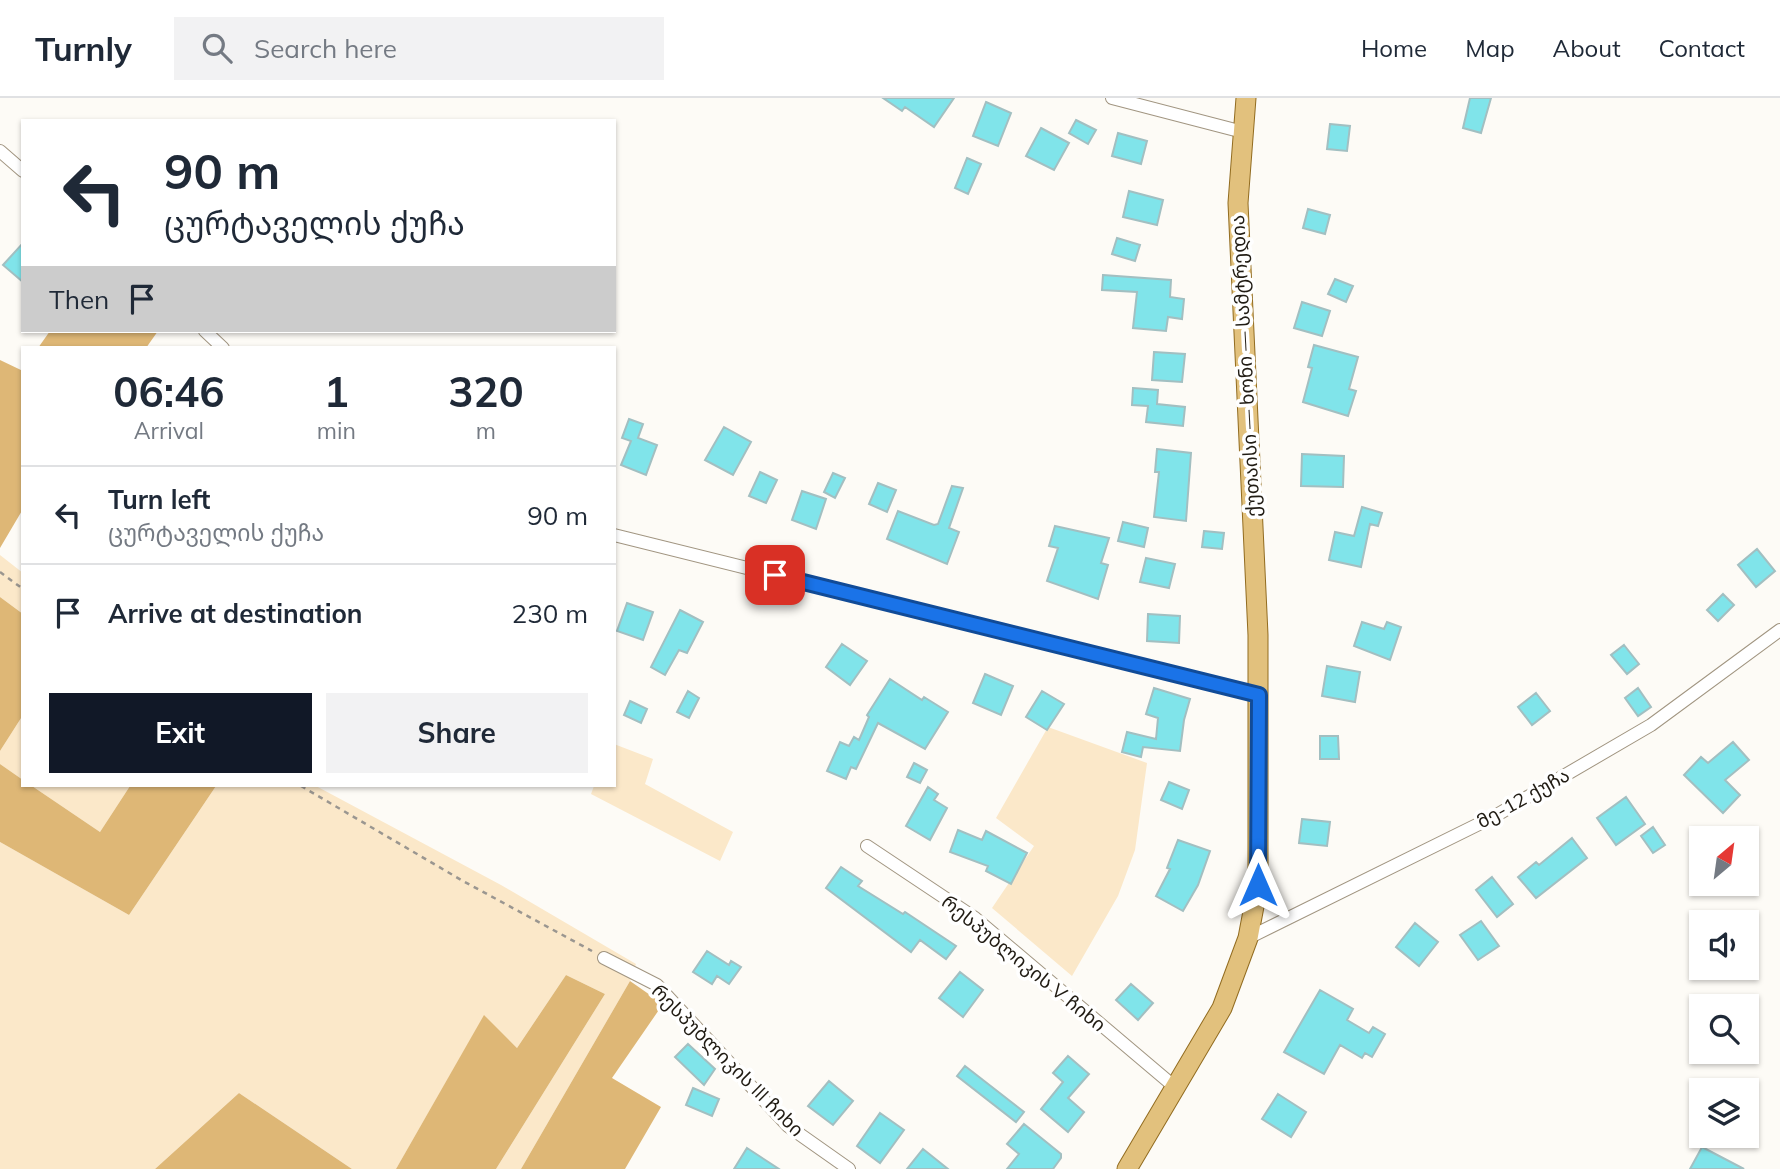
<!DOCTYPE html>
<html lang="en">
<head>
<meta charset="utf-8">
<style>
	:root { --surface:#fff; --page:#f2f2f3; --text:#1f2937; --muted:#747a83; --line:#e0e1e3; --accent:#111827 }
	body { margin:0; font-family:Mulish,"Noto Sans Georgian",sans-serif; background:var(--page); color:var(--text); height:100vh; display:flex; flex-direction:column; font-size:26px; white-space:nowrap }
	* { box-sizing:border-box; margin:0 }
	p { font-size:23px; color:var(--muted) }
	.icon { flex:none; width:38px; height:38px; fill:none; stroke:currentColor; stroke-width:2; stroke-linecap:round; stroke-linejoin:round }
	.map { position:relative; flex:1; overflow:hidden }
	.drawer { position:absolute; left:21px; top:248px; width:595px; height:441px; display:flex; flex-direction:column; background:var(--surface); border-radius:0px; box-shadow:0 2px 5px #0004 }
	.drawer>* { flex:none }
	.banner { position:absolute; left:21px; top:21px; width:595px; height:214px; border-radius:0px; box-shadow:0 2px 5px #0004; background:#fff; color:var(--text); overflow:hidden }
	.needle { width:46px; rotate:29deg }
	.fabs { position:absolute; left:1689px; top:728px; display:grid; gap:14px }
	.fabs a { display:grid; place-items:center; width:70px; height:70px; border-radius:0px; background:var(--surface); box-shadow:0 2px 5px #0004; font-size:35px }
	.pin { position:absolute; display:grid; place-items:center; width:60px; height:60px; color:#fff; margin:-30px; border-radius:14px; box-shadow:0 4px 10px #0006 }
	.me { position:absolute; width:77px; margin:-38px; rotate:0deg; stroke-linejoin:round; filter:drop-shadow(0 0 5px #0008) }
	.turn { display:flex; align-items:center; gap:24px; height:147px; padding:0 28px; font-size:32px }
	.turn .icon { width:91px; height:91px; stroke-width:2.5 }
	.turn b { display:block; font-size:49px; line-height:60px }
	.then { display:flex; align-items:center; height:66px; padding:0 28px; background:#0003; gap:14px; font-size:26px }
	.eta { display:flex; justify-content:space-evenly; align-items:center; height:119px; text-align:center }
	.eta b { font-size:42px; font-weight:700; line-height:49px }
	.button { display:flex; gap:14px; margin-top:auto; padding:14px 28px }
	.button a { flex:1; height:80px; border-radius:0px; background:var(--accent); color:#fff; font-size:28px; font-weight:700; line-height:80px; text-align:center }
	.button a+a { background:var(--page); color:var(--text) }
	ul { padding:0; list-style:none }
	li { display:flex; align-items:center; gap:21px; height:98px; padding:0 28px; border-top:2px solid var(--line) }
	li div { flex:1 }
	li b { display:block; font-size:26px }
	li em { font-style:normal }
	header { display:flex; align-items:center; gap:42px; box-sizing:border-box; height:98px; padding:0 35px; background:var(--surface); border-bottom:2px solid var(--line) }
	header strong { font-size:33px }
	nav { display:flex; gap:38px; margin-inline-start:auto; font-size:24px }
	.search { width:490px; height:63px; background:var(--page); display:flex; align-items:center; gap:18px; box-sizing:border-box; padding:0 24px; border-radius:0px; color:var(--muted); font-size:26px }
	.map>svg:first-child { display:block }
</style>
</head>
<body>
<header>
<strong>Turnly</strong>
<div class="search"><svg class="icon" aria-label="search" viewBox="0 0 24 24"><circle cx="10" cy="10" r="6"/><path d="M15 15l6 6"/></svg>Search here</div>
<nav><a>Home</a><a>Map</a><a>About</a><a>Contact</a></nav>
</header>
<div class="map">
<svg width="1780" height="1071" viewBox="0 0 1780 1071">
	<rect width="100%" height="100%" fill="#fdfbf6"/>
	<path fill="#fbe8c9" d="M 0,457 L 23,475 L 23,516 L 0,499 Z
		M 23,617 L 23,682 L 0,666 L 0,653 Z
		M 1048,629 L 1147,665 L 1135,752 L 1118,798 L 1072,878 L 992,810 L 1034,748 L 996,720 Z
		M 614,646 L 653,661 L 645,686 L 733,734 L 720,763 L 591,696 L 594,688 L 614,688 Z
		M 32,688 L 130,688 L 100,734 Z
		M 216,688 L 316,688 L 501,787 L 636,866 L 630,883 L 521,1071 L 496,1071 L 605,896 L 566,877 L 517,950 L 484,918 L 396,1071 L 352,1071 L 239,995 L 155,1071 L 0,1071 L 0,744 L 129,817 Z"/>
	<path fill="#deb776" d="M 50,233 L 158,233 L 146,250 L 38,250 Z
		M 0,262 L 23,273 L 23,411 L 0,450 Z
		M 0,499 L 23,516 L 23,617 L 0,653 Z
		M 0,666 L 23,682 L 23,688 L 32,688 L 100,734 L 130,688 L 216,688 L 129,817 L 0,744 Z
		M 566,877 L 605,896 L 496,1071 L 396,1071 L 484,917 L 517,950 Z
		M 630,883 L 663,906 L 612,980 L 661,1009 L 625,1071 L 521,1071 Z
		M 239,995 L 352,1071 L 155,1071 Z"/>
	<path fill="#80e4ea" stroke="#a2bfc1" stroke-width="2" d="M 883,0 L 954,0 L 934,29 L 905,9 L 902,13 Z
		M 1470,0 L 1491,0 L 1481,35 L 1463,30 Z
		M 986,4 L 1011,15 L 998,48 L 973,38 Z
		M 1076,22 L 1096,32 L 1088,46 L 1069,35 Z
		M 1330,26 L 1350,28 L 1347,53 L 1327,51 Z
		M 1041,30 L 1069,45 L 1054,72 L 1026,58 Z
		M 1118,35 L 1147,43 L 1141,66 L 1112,58 Z
		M 967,60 L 981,66 L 968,96 L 955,90 Z
		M 1129,93 L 1163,102 L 1157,127 L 1123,119 Z
		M 1308,111 L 1330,117 L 1325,136 L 1303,130 Z
		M 1117,140 L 1140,147 L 1135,163 L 1112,156 Z
		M 23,145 L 23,184 L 3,167 Z
		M 1103,177 L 1171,182 L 1170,199 L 1184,201 L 1182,221 L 1168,219 L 1166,233 L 1133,230 L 1137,194 L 1102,192 Z
		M 1335,181 L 1353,188 L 1346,204 L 1328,196 Z
		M 1302,204 L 1330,213 L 1322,238 L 1294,230 Z
		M 1314,247 L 1358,259 L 1349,291 L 1356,293 L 1348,318 L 1303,304 L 1312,270 L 1308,269 Z
		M 1154,254 L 1185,256 L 1182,284 L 1152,282 Z
		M 1133,290 L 1158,292 L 1157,306 L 1185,309 L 1183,328 L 1146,324 L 1148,308 L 1132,307 Z
		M 629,321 L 643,326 L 638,340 L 657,347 L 646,377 L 621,367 L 631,343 L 622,340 Z
		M 724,329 L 751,344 L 733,377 L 705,362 Z
		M 1157,351 L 1191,355 L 1186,423 L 1154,419 L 1159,374 L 1155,374 Z
		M 1302,356 L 1344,358 L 1343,389 L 1301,388 Z
		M 760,374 L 777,382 L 766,405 L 749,398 Z
		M 833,375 L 845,380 L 835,400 L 824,394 Z
		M 878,385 L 896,392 L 887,414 L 869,406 Z
		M 952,388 L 963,390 L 949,430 L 959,434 L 947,466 L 887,441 L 898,413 L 934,427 L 938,426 Z
		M 802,393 L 826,401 L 816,431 L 792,422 Z
		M 1362,409 L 1382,415 L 1378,428 L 1370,426 L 1361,469 L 1329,462 L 1335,434 L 1354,438 Z
		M 1123,424 L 1148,430 L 1144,449 L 1118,443 Z
		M 1055,428 L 1109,440 L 1101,465 L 1108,467 L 1098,501 L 1047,483 L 1058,450 L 1049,448 Z
		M 1204,433 L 1224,435 L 1222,451 L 1202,449 Z
		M 1757,451 L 1775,473 L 1756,489 L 1738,467 Z
		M 1146,460 L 1175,466 L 1169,490 L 1140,484 Z
		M 1723,496 L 1734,507 L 1718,523 L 1707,512 Z
		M 627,505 L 653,514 L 643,542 L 617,533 Z
		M 680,512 L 703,524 L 687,555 L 679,552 L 665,577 L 651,569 Z
		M 1148,516 L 1180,518 L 1179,545 L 1147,543 Z
		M 1362,524 L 1384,531 L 1387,524 L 1401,529 L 1390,562 L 1354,548 Z
		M 842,546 L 867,563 L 850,587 L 826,569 Z
		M 1624,547 L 1639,566 L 1627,576 L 1611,557 Z
		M 1327,568 L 1360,574 L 1355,604 L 1322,598 Z
		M 985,576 L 1013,588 L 1001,617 L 973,605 Z
		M 890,581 L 922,602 L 924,599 L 948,614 L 925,651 L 878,625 L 856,671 L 851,669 L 846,681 L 827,673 L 840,644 L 849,648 L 854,639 L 859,642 L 869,619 L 867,617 Z
		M 1154,590 L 1190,601 L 1184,622 L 1180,653 L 1143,649 L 1141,659 L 1122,654 L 1127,634 L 1156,641 L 1158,620 L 1146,616 Z
		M 1638,590 L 1651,609 L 1638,618 L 1625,600 Z
		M 688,593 L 699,600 L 689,620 L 677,614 Z
		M 1042,593 L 1064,606 L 1047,632 L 1026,619 Z
		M 1536,595 L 1550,613 L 1532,627 L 1518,609 Z
		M 630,603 L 647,611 L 641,625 L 624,617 Z
		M 1320,638 L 1338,638 L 1339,661 L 1320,661 Z
		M 1733,644 L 1749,662 L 1725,682 L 1740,697 L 1723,715 L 1684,677 L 1701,659 L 1708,665 Z
		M 914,665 L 927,672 L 920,685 L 907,679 Z
		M 1169,684 L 1189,692 L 1182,711 L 1161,702 Z
		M 928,689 L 938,696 L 934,702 L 947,710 L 930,742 L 906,728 Z
		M 1626,699 L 1645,726 L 1616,747 L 1597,720 Z
		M 1302,721 L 1330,724 L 1327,748 L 1299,745 Z
		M 1653,729 L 1665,747 L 1653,755 L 1641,738 Z
		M 958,732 L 982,742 L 986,733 L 1027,755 L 1011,786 L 986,773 L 988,768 L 950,754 Z
		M 1572,740 L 1587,760 L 1536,800 L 1518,779 L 1536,764 L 1539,767 Z
		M 1178,742 L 1210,753 L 1198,787 L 1183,813 L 1156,798 L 1170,771 L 1167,770 Z
		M 841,769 L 862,783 L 858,788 L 903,816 L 905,814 L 956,848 L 946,861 L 920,842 L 911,854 L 826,790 Z
		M 1492,779 L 1513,806 L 1497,819 L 1476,792 Z
		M 1481,823 L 1499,848 L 1478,862 L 1460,837 Z
		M 1415,825 L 1438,844 L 1419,868 L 1396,849 Z
		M 707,853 L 729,867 L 731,863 L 741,869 L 729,886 L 717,878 L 712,886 L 693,874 Z
		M 960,874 L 983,892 L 963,919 L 939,900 Z
		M 1131,886 L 1153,905 L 1138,922 L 1116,902 Z
		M 1320,892 L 1353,911 L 1347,922 L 1369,935 L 1373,929 L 1385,936 L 1372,959 L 1365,955 L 1362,960 L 1340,947 L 1324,976 L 1284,954 Z
		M 688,946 L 715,971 L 704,987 L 675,959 Z
		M 1068,958 L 1089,976 L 1068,1000 L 1084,1014 L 1068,1034 L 1041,1011 L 1063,984 L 1053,975 Z
		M 965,968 L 1024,1014 L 1016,1024 L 957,978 Z
		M 829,983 L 853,1003 L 833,1027 L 808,1008 Z
		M 693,990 L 719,1001 L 712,1018 L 686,1007 Z
		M 1278,996 L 1306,1014 L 1291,1039 L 1262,1021 Z
		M 880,1015 L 904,1032 L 880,1065 L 857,1048 Z
		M 1024,1026 L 1061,1056 L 1061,1060 L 1053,1071 L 1007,1071 L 1019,1056 L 1007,1046 Z
		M 1702,1049 L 1744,1071 L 1690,1071 Z
		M 747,1050 L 779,1071 L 734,1071 Z
		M 923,1051 L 948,1071 L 907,1071 Z"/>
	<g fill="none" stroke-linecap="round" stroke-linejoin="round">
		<defs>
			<path id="street" d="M 1112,0 L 1243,34
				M 0,53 L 23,73
				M 205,233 L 223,250
				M 614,437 L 1259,597
				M 867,748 L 975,820 L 1176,990
				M 1248,840 L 1495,718 L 1651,627 L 1780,532
				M 604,860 L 657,887 L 788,1028 L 849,1071"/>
			<path id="primary" d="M 1127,1071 L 1222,910 L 1248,840 L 1258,787 L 1258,537 L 1238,105 L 1246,0"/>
		</defs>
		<use href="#street" stroke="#a19581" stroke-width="14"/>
		<use href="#primary" stroke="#926c20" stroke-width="21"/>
		<path stroke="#9a9690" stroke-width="2.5" stroke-dasharray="5 5" stroke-linecap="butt" d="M 0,474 L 23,491
			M 301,688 L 463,783 L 592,853"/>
		<use href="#street" stroke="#fff" stroke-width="12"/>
		<use href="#primary" stroke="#e2c17d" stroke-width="19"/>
	</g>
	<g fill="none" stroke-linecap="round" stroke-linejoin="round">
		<defs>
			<path id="route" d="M 775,477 L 1259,597 L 1258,787"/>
		</defs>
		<use href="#route" stroke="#114b97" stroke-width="18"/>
		<use href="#route" stroke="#1a73e8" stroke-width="12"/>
	</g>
	<g text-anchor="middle" stroke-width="7" stroke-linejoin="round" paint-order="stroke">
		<g font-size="19" fill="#211c14" stroke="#fff">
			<text transform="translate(1245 268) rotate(-93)" y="7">ქუთაისი — ხონი — სამტრედია</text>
			<text transform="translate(1523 700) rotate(-29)" y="7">მე-12 ქუჩა</text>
			<text transform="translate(1024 865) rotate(39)" y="7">რესპუბლიკის V ჩიხი</text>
			<text transform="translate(728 962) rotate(45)" y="7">რესპუბლიკის III ჩიხი</text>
		</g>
	</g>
</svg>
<div class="fabs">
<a><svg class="needle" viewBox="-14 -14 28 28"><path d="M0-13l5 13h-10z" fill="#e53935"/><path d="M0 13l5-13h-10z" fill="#747a83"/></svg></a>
<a><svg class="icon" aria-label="sound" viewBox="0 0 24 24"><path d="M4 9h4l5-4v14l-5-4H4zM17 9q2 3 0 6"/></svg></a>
<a><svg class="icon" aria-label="search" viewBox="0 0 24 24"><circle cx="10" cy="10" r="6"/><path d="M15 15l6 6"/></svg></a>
<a><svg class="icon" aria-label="layers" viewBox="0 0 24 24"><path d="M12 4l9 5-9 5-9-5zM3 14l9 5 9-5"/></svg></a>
</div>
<div class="pin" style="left:775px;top:477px;background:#d93025"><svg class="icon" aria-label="arrive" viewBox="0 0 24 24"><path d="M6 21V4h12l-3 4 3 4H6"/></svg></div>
<svg class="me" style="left:1258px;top:787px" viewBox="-20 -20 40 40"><path d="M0-17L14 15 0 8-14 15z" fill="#1a73e8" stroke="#fff" stroke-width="4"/></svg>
<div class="banner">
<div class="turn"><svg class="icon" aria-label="left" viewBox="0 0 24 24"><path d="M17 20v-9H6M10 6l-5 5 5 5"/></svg><div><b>90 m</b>ცურტაველის ქუჩა</div></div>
<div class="then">Then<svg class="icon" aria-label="arrive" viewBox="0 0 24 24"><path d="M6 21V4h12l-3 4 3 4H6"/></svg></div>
</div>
<section class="drawer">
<div class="eta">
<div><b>06:46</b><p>Arrival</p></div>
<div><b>1</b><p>min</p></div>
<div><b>320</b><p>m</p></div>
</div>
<ul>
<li><svg class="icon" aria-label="left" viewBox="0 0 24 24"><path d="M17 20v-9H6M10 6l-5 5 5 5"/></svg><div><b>Turn left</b><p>ცურტაველის ქუჩა</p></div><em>90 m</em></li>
<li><svg class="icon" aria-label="arrive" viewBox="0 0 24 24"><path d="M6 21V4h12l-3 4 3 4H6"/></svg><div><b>Arrive at destination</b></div><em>230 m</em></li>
</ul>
<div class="button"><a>Exit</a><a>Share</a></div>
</section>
</div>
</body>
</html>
